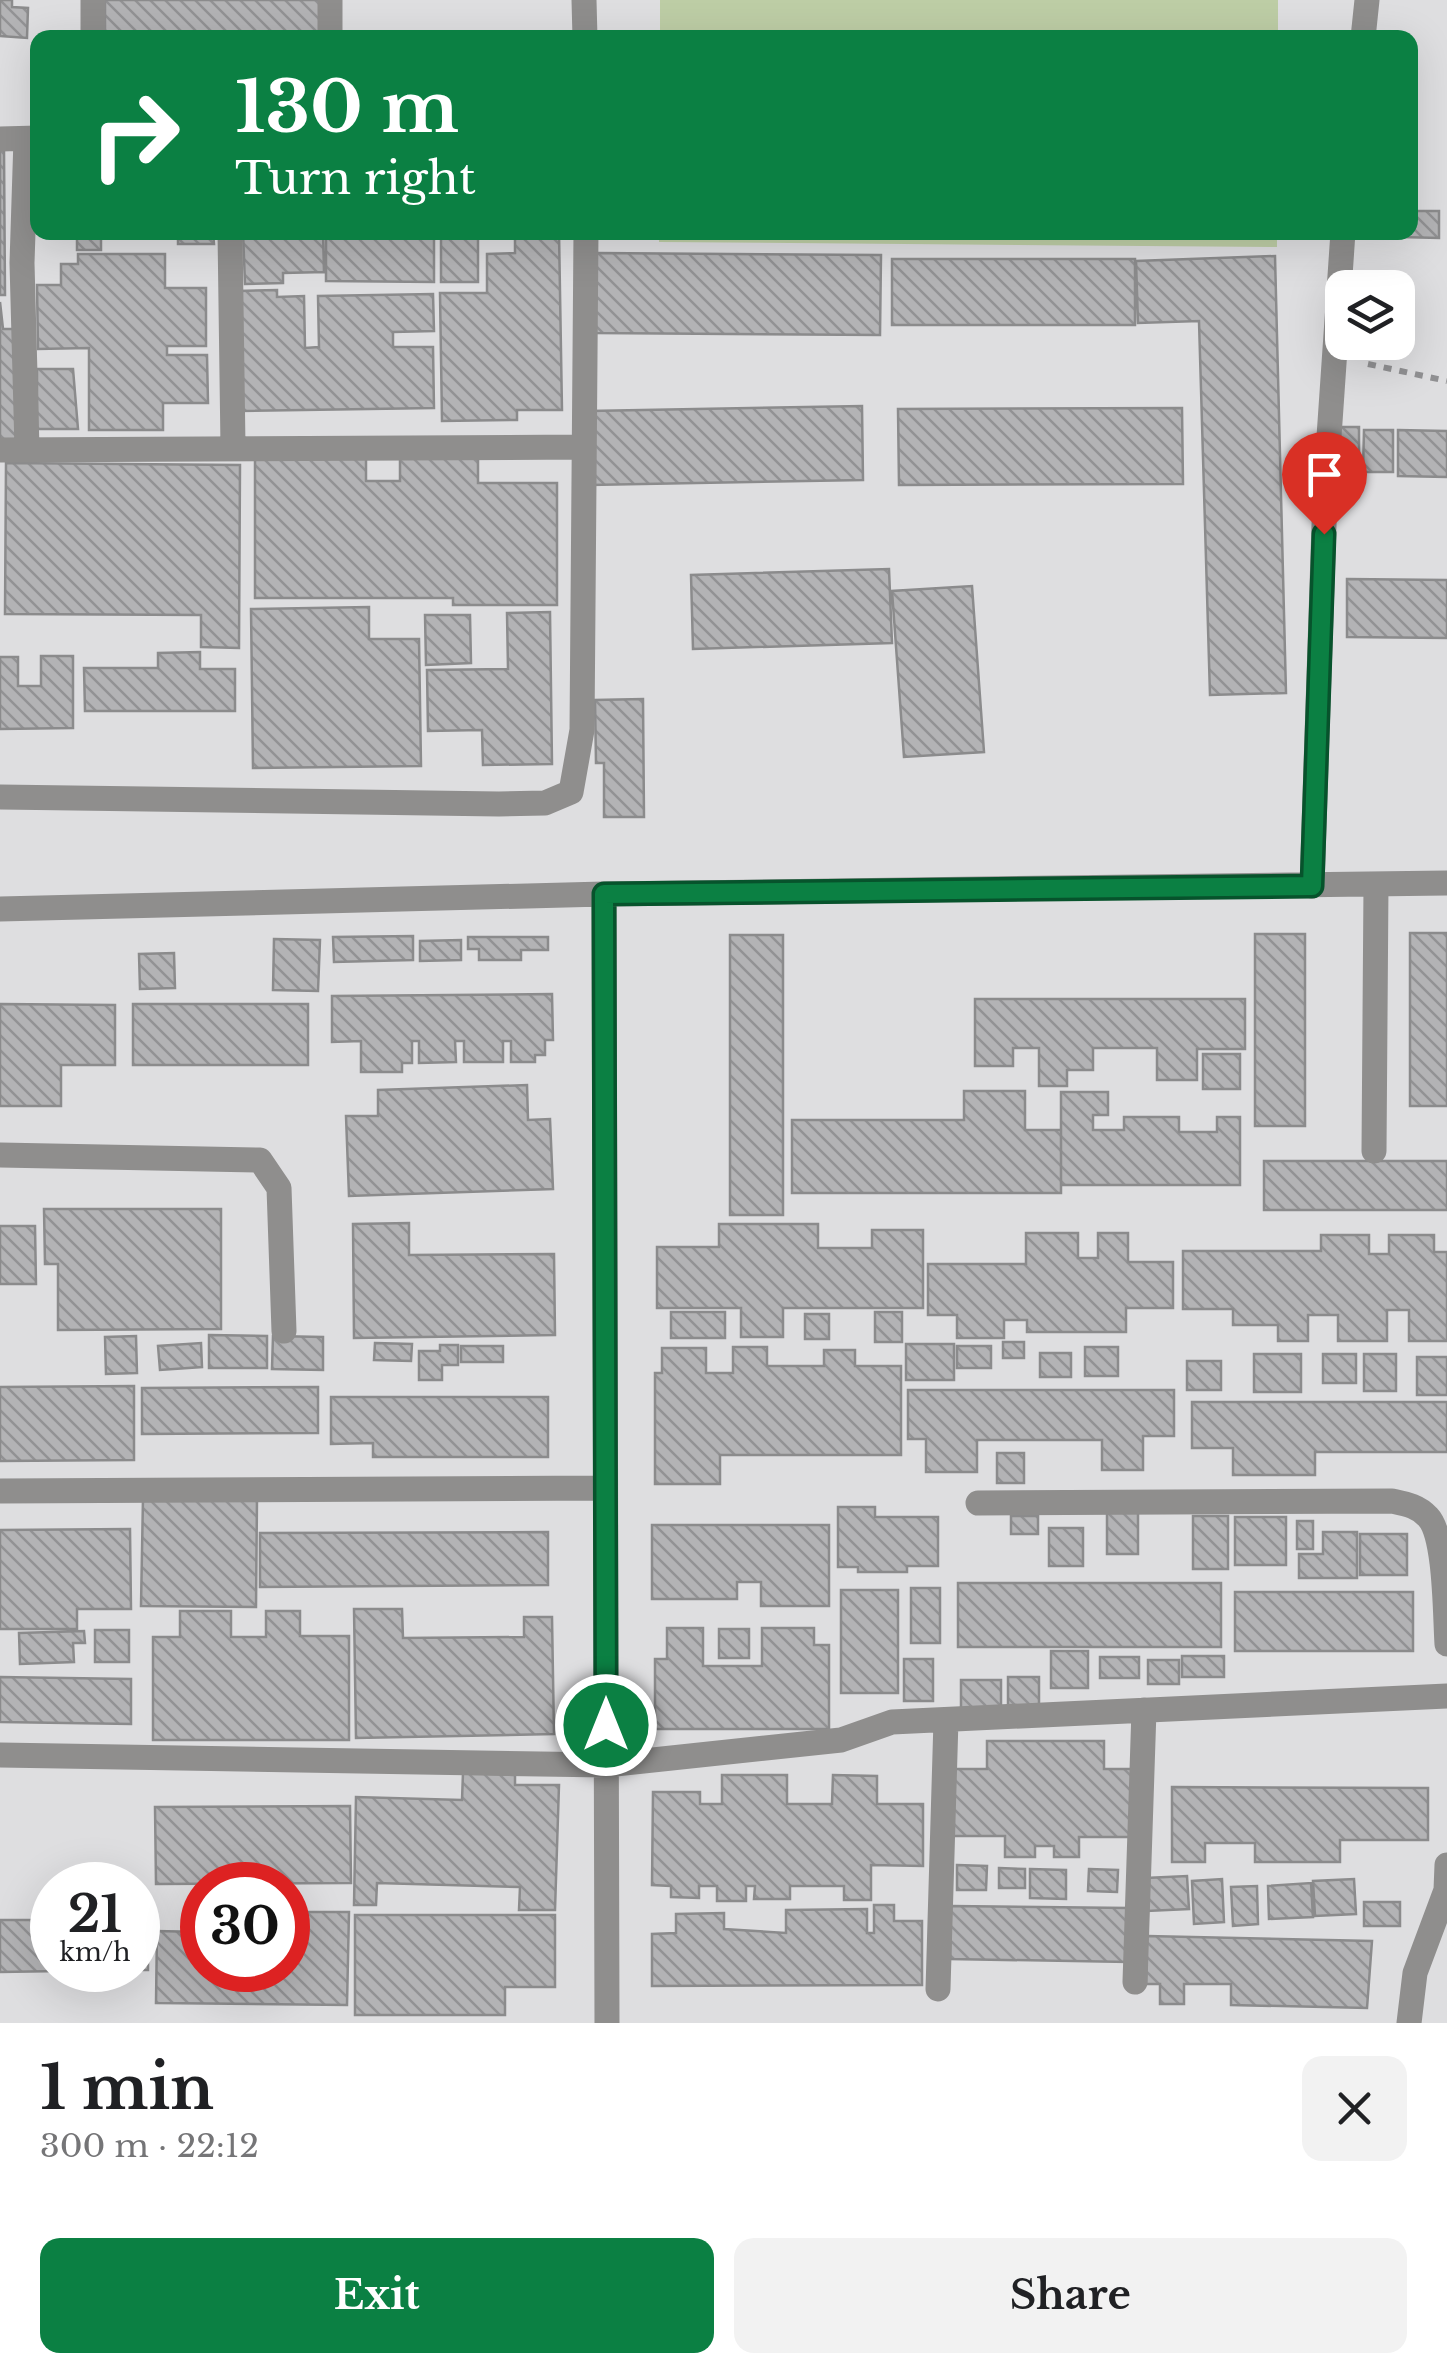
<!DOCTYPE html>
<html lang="en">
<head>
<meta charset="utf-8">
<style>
	:root { --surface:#fff; --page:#f2f2f2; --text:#202124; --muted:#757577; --accent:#0b8043 }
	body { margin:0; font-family:"Libre Baskerville",serif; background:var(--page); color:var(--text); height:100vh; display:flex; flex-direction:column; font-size:38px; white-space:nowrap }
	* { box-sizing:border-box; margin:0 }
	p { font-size:32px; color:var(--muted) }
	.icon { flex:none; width:55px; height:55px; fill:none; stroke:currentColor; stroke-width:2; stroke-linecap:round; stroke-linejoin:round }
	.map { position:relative; height:2023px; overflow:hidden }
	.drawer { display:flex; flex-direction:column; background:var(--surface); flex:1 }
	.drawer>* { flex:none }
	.banner { position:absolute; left:30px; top:30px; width:1388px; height:210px; border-radius:20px; box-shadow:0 10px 40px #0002; background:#0b8043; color:#fff; overflow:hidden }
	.tools { position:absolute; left:1325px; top:270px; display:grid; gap:20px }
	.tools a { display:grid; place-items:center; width:90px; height:90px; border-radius:20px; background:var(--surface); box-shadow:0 10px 40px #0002; font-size:50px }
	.speed { position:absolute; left:30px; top:1862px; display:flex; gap:20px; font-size:50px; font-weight:700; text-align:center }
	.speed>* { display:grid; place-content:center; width:130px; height:130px; border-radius:50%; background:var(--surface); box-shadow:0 10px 40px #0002; line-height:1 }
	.speed small { font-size:25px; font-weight:400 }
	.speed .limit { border:15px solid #d22; background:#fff; color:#111 }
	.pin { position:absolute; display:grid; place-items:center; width:85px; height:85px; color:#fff; margin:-102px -42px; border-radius:50% 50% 50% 0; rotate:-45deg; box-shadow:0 0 10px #0007 }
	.pin .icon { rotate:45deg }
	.me { position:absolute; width:110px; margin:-55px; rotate:0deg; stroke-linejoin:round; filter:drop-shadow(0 0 8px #0008) }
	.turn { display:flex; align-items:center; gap:35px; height:210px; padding:0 40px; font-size:45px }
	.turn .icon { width:130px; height:130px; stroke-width:2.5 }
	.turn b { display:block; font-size:70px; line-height:85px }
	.round { display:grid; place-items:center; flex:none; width:105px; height:105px; border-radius:20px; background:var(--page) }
	.summary { display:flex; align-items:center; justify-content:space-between; height:170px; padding:0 40px }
	h1 { font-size:60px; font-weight:700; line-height:75px }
	.action { display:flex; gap:20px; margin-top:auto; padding:20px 40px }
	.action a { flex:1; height:115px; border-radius:20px; background:var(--accent); color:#fff; font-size:40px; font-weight:700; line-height:115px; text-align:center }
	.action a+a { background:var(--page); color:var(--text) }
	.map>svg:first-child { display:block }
</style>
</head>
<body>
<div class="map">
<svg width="1447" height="2023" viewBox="0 0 1447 2023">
	<defs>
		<pattern id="building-back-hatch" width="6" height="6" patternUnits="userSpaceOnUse" patternTransform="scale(2.5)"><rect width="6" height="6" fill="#b3b3b5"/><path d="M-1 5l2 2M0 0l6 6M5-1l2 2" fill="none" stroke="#929294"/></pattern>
	</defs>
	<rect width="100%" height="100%" fill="#dedee0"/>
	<path fill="#bdcda5" d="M 660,0 L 1278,0 L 1278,37 L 660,37 Z
		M 659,232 L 1277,232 L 1277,247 L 659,242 Z"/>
	<path fill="url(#building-back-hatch)" stroke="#8b8b8c" stroke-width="2.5" d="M 0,0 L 12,0 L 12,7 L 28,8 L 27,38 L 0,36 Z
		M 105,0 L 324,0 L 324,38 L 105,38 Z
		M 0,149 L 4,149 L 5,295 L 0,295 Z
		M 1410,211 L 1439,211 L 1439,238 L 1400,237 L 1400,232 L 1410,232 Z
		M 77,232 L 101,232 L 101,250 L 77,250 Z
		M 178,232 L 213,232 L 214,244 L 178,244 Z
		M 243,232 L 323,232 L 324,272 L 283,273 L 283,283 L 245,284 Z
		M 326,232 L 434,232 L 434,282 L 326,281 Z
		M 441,232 L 478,232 L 478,282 L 441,282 Z
		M 515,232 L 559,232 L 562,410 L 517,410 L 517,420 L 442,421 L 440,293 L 487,293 L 487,254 L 515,253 Z
		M 596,253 L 881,255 L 880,335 L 595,333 Z
		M 78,254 L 165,254 L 165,288 L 206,288 L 206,346 L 167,346 L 167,355 L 207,355 L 208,403 L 163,403 L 163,430 L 89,430 L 89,348 L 38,349 L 37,285 L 61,285 L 61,264 L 78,264 Z
		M 1275,256 L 1286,693 L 1210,695 L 1199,321 L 1138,323 L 1136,261 Z
		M 892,259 L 1135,259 L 1135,325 L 892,325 Z
		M 277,290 L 277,297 L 304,296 L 305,348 L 319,347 L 318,296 L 433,294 L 434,331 L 393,332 L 393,347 L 433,347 L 434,408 L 240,411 L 238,291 Z
		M 0,302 L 3,329 L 20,329 L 21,447 L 0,447 Z
		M 37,369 L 73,369 L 78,429 L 37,429 Z
		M 862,406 L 863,480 L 590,485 L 589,411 Z
		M 1182,408 L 1183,484 L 899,485 L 898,409 Z
		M 1333,427 L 1359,427 L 1359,474 L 1332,473 Z
		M 1364,430 L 1393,430 L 1393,472 L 1363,472 Z
		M 1398,430 L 1447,431 L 1447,477 L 1398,476 Z
		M 255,458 L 366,458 L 366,481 L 400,481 L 400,458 L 478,458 L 478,483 L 557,483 L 557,605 L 453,605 L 453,598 L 255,598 Z
		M 6,463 L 240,465 L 239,648 L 201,647 L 201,615 L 5,614 Z
		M 889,569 L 892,643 L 693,649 L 691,575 Z
		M 1347,579 L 1447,580 L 1447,638 L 1347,637 Z
		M 972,586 L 984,752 L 904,757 L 892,591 Z
		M 369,607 L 369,639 L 419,639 L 421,766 L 253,768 L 251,609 Z
		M 550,612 L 552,764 L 483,765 L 482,730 L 428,731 L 427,670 L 508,669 L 507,613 Z
		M 425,615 L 470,615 L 471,663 L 426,665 Z
		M 200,652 L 200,669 L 235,669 L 235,711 L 85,711 L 84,668 L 158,668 L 158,653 Z
		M 41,656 L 73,656 L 73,728 L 0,729 L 0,657 L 18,657 L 18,686 L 41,686 Z
		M 643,699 L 644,817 L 604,817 L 604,763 L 596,763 L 595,700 Z
		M 1410,933 L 1447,933 L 1447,1106 L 1410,1106 Z
		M 1255,934 L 1305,934 L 1305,1126 L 1255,1126 Z
		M 730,935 L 783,935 L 783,1215 L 730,1215 Z
		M 413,936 L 413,960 L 334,962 L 333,937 Z
		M 468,937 L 548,937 L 548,950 L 521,950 L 521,960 L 479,960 L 479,949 L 468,949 Z
		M 274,939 L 320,940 L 318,991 L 273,990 Z
		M 461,940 L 461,960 L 420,961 L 420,941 Z
		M 174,953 L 175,988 L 140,989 L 139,954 Z
		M 552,994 L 553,1040 L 545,1040 L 545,1055 L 535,1055 L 535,1062 L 511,1062 L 511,1041 L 503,1041 L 503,1062 L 464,1062 L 464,1041 L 455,1041 L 456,1062 L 419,1063 L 419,1041 L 412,1041 L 412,1063 L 402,1063 L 402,1072 L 361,1072 L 361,1041 L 332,1042 L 332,996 Z
		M 975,999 L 1245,999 L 1245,1049 L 1197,1049 L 1197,1080 L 1157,1080 L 1157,1048 L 1093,1048 L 1093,1070 L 1067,1070 L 1067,1086 L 1039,1086 L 1039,1048 L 1013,1048 L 1013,1066 L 975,1066 Z
		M 0,1004 L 115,1005 L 115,1065 L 61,1065 L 61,1106 L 0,1106 Z
		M 133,1004 L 308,1004 L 308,1065 L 133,1065 Z
		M 1203,1054 L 1240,1054 L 1240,1089 L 1203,1089 Z
		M 527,1085 L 528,1120 L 550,1119 L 553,1189 L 349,1196 L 346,1116 L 378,1116 L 378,1090 Z
		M 964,1091 L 1025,1091 L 1025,1130 L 1061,1130 L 1061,1193 L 792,1193 L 792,1120 L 964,1120 Z
		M 1061,1092 L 1108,1092 L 1108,1115 L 1093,1115 L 1093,1130 L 1124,1130 L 1124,1117 L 1179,1117 L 1179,1132 L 1217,1132 L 1217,1117 L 1240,1117 L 1240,1185 L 1061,1185 Z
		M 1264,1161 L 1447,1161 L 1447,1210 L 1264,1210 Z
		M 44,1209 L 221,1209 L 221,1329 L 58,1330 L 58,1264 L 45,1264 Z
		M 409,1223 L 409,1255 L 554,1254 L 555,1335 L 354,1338 L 353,1224 Z
		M 719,1224 L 818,1224 L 818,1248 L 872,1248 L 872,1230 L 923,1230 L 923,1308 L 783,1308 L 783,1337 L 741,1337 L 741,1308 L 657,1308 L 657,1247 L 719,1247 Z
		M 0,1226 L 35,1226 L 36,1284 L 0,1284 Z
		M 1026,1233 L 1078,1233 L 1078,1258 L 1098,1258 L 1098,1233 L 1128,1233 L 1128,1262 L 1173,1262 L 1173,1308 L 1126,1308 L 1126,1332 L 1027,1332 L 1027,1320 L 1004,1320 L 1004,1338 L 957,1338 L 957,1315 L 928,1315 L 928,1264 L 1026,1264 Z
		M 1321,1235 L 1369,1235 L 1369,1254 L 1389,1254 L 1389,1235 L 1434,1235 L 1434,1252 L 1447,1252 L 1447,1341 L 1409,1341 L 1409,1310 L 1387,1310 L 1387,1341 L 1338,1341 L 1338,1315 L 1308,1315 L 1308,1341 L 1278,1341 L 1278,1325 L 1233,1325 L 1233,1309 L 1183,1309 L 1183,1251 L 1321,1251 Z
		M 671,1312 L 725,1312 L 725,1338 L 671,1338 Z
		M 875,1312 L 902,1312 L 902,1342 L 875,1342 Z
		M 805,1314 L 829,1314 L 829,1339 L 805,1339 Z
		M 209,1335 L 267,1336 L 267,1368 L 209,1368 Z
		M 136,1336 L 137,1373 L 106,1374 L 105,1337 Z
		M 273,1336 L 323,1337 L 323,1370 L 272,1369 Z
		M 1003,1342 L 1024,1342 L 1024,1358 L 1003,1358 Z
		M 201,1343 L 202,1367 L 160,1370 L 158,1346 Z
		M 375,1343 L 412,1344 L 411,1361 L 374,1360 Z
		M 906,1344 L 954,1344 L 954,1380 L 906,1380 Z
		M 440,1345 L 458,1345 L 458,1365 L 442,1365 L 442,1380 L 419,1380 L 419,1351 L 440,1351 Z
		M 461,1346 L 503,1346 L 503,1362 L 461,1362 Z
		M 957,1346 L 991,1346 L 991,1368 L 957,1368 Z
		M 733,1347 L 767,1347 L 767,1366 L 824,1366 L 824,1350 L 855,1350 L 855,1366 L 901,1366 L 901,1455 L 720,1455 L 720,1484 L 655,1484 L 655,1373 L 662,1373 L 662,1348 L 706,1348 L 706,1373 L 733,1373 Z
		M 1085,1347 L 1118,1347 L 1118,1376 L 1085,1376 Z
		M 1040,1353 L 1071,1353 L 1071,1377 L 1040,1377 Z
		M 1254,1354 L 1301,1354 L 1301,1392 L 1254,1392 Z
		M 1323,1354 L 1356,1354 L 1356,1383 L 1323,1383 Z
		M 1364,1354 L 1396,1354 L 1396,1391 L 1364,1391 Z
		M 1417,1357 L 1447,1357 L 1447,1395 L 1417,1395 Z
		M 1187,1361 L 1221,1361 L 1221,1390 L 1187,1390 Z
		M 134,1386 L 134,1460 L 0,1461 L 0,1387 Z
		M 318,1387 L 318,1433 L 142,1434 L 142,1388 Z
		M 908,1390 L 1174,1390 L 1174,1436 L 1143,1436 L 1143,1470 L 1102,1470 L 1102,1440 L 977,1440 L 977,1472 L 926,1472 L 926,1439 L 908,1439 Z
		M 331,1397 L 548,1397 L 548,1457 L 373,1457 L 373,1443 L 331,1444 Z
		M 1192,1402 L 1447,1402 L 1447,1452 L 1315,1452 L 1315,1475 L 1233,1475 L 1233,1448 L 1192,1448 Z
		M 997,1453 L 1024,1453 L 1024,1483 L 997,1483 Z
		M 143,1498 L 257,1498 L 256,1607 L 141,1606 Z
		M 838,1507 L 875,1507 L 875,1517 L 938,1517 L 938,1566 L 907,1566 L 907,1572 L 858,1572 L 858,1567 L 838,1567 Z
		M 1107,1510 L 1138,1510 L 1138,1554 L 1107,1554 Z
		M 1011,1516 L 1038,1516 L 1038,1534 L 1011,1534 Z
		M 1193,1516 L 1228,1516 L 1228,1569 L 1193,1569 Z
		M 1235,1517 L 1286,1517 L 1286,1565 L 1235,1565 Z
		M 1297,1521 L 1313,1521 L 1313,1549 L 1297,1549 Z
		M 652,1525 L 829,1525 L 829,1606 L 761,1606 L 761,1582 L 737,1582 L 737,1599 L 652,1599 Z
		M 1049,1528 L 1083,1528 L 1083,1566 L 1049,1566 Z
		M 130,1529 L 131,1609 L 77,1609 L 77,1629 L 0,1629 L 0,1530 Z
		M 548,1532 L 548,1585 L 260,1587 L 260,1533 Z
		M 1323,1532 L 1357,1532 L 1357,1578 L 1299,1578 L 1299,1554 L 1323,1554 Z
		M 1360,1534 L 1407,1534 L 1407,1575 L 1360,1575 Z
		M 958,1583 L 1221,1583 L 1221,1647 L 958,1647 Z
		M 911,1588 L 940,1588 L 940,1643 L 911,1643 Z
		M 841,1590 L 898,1590 L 898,1693 L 841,1693 Z
		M 1235,1592 L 1413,1592 L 1413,1651 L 1235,1651 Z
		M 354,1609 L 402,1609 L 403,1638 L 524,1637 L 524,1617 L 552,1617 L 554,1734 L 356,1738 Z
		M 180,1611 L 231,1611 L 231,1637 L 266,1637 L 266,1611 L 300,1611 L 300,1636 L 349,1636 L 349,1740 L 153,1740 L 153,1637 L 180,1637 Z
		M 667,1628 L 703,1628 L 703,1666 L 762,1666 L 762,1628 L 814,1628 L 814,1645 L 829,1645 L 829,1729 L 655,1729 L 655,1659 L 667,1659 Z
		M 719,1629 L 749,1629 L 749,1658 L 719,1658 Z
		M 95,1630 L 129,1630 L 129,1662 L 95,1662 Z
		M 84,1631 L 85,1643 L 73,1643 L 74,1662 L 20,1664 L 19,1633 Z
		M 1051,1651 L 1088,1651 L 1088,1688 L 1051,1688 Z
		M 1182,1656 L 1224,1656 L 1224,1677 L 1182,1677 Z
		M 1100,1657 L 1139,1657 L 1139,1678 L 1100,1678 Z
		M 904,1659 L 933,1659 L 933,1701 L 904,1701 Z
		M 1148,1660 L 1179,1660 L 1179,1684 L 1148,1684 Z
		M 0,1677 L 131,1679 L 131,1724 L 0,1722 Z
		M 1008,1677 L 1039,1677 L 1039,1710 L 1008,1710 Z
		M 961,1680 L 1001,1680 L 1001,1710 L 961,1710 Z
		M 987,1741 L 1104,1741 L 1104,1769 L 1138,1769 L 1138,1837 L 1079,1837 L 1079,1857 L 1054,1857 L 1054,1846 L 1035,1846 L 1035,1857 L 1005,1857 L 1005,1836 L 945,1836 L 945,1769 L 987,1769 Z
		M 463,1773 L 515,1775 L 515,1785 L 559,1785 L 555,1910 L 519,1910 L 520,1887 L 377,1883 L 376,1905 L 354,1905 L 356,1797 L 462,1800 Z
		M 722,1775 L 787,1775 L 787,1804 L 832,1804 L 833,1775 L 877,1776 L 877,1804 L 923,1804 L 923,1866 L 871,1865 L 871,1900 L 844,1900 L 844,1886 L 790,1886 L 790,1899 L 754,1899 L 755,1886 L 746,1886 L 746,1901 L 717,1901 L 717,1886 L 699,1886 L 699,1898 L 671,1897 L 671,1886 L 652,1885 L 653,1792 L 700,1792 L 700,1804 L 722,1804 Z
		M 1172,1787 L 1428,1788 L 1428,1840 L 1340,1840 L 1340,1862 L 1255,1862 L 1255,1843 L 1205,1843 L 1205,1862 L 1172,1862 Z
		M 350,1806 L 351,1883 L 156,1884 L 155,1807 Z
		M 957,1865 L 987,1866 L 986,1890 L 957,1890 Z
		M 999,1868 L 1025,1869 L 1025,1888 L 999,1888 Z
		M 1030,1869 L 1066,1870 L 1066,1899 L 1030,1898 Z
		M 1089,1869 L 1118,1870 L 1117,1892 L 1088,1891 Z
		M 1187,1876 L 1189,1909 L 1147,1911 L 1146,1878 Z
		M 1222,1879 L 1224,1922 L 1194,1924 L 1192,1881 Z
		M 1354,1879 L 1356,1914 L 1315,1916 L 1313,1881 Z
		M 1311,1883 L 1313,1917 L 1269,1919 L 1268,1886 Z
		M 1257,1886 L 1258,1924 L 1233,1926 L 1231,1887 Z
		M 1364,1902 L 1400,1902 L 1400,1926 L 1364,1926 Z
		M 874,1905 L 894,1905 L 894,1921 L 922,1921 L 922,1985 L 652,1986 L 652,1934 L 676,1933 L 676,1914 L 724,1913 L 724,1929 L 786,1933 L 786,1910 L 867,1909 L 867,1933 L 874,1933 Z
		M 951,1906 L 1129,1908 L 1128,1962 L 950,1959 Z
		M 297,1912 L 349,1912 L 347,2005 L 156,2003 L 157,1931 L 202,1932 L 202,1970 L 288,1970 L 288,1933 L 296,1934 Z
		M 355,1915 L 555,1915 L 555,1987 L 505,1987 L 505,2015 L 355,2015 Z
		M 138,1918 L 148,1918 L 148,1970 L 138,1970 Z
		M 0,1920 L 52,1920 L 52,1970 L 123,1970 L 0,1972 Z
		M 1147,1936 L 1372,1941 L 1367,2008 L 1231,2005 L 1231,1984 L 1184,1984 L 1184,2004 L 1160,2004 L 1160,1984 L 1146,1984 Z"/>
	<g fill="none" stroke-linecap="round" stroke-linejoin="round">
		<path stroke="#919193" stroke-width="6" stroke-dasharray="8 8" stroke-linecap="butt" d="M 1368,364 L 1447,381"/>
		<path stroke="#8f8e8d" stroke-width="25" d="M 93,0 L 93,38
			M 330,0 L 330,38
			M 584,0 L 585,38
			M 1363,38 L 1367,0
			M 0,139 L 38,138
			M 26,139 L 22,263 L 27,449
			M 230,232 L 233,447
			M 0,450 L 584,447
			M 0,797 L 499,804 L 545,803 L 571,792 L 582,730 L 586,232
			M 1312,886 L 1325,495 L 1343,232
			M 604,894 L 607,2023
			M 0,909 L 604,894 L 1447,883
			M 1374,1151 L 1376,885
			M 0,1155 L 260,1160 L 279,1188 L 284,1331
			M 0,1491 L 604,1488
			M 978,1503 L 1392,1501 C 1406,1504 1418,1506 1428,1517 C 1446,1536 1445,1616 1447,1644
			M 0,1755 L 606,1765 L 841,1740 L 892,1722 L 1447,1696
			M 1135,1982 L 1144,1710
			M 938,1989 L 946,1720
			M 1409,2023 L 1415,1973 L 1446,1890 L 1447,1865"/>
	</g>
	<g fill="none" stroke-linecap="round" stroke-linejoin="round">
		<defs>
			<path id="route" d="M 606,1725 L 604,894 L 1312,886 L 1324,534"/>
		</defs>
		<use href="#route" stroke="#07532c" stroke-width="25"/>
		<use href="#route" stroke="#0b8043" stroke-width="18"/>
	</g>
</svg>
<div class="tools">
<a><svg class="icon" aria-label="layers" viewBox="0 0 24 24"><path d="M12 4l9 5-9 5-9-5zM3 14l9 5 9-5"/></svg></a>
</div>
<div class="speed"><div>21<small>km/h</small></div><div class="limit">30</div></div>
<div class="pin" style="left:1324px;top:534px;background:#d93025"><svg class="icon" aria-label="arrive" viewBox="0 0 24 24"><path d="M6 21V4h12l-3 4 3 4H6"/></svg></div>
<svg class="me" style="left:606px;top:1725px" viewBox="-20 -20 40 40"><circle r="17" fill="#0b8043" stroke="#fff" stroke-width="3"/><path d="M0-11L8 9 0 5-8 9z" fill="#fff"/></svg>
<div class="banner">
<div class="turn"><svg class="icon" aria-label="right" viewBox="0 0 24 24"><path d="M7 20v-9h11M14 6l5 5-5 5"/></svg><div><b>130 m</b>Turn right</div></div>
</div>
</div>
<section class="drawer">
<div class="summary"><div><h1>1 min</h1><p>300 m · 22:12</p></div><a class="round"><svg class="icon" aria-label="close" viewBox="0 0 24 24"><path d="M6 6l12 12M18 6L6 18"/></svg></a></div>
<div class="action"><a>Exit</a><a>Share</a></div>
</section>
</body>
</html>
